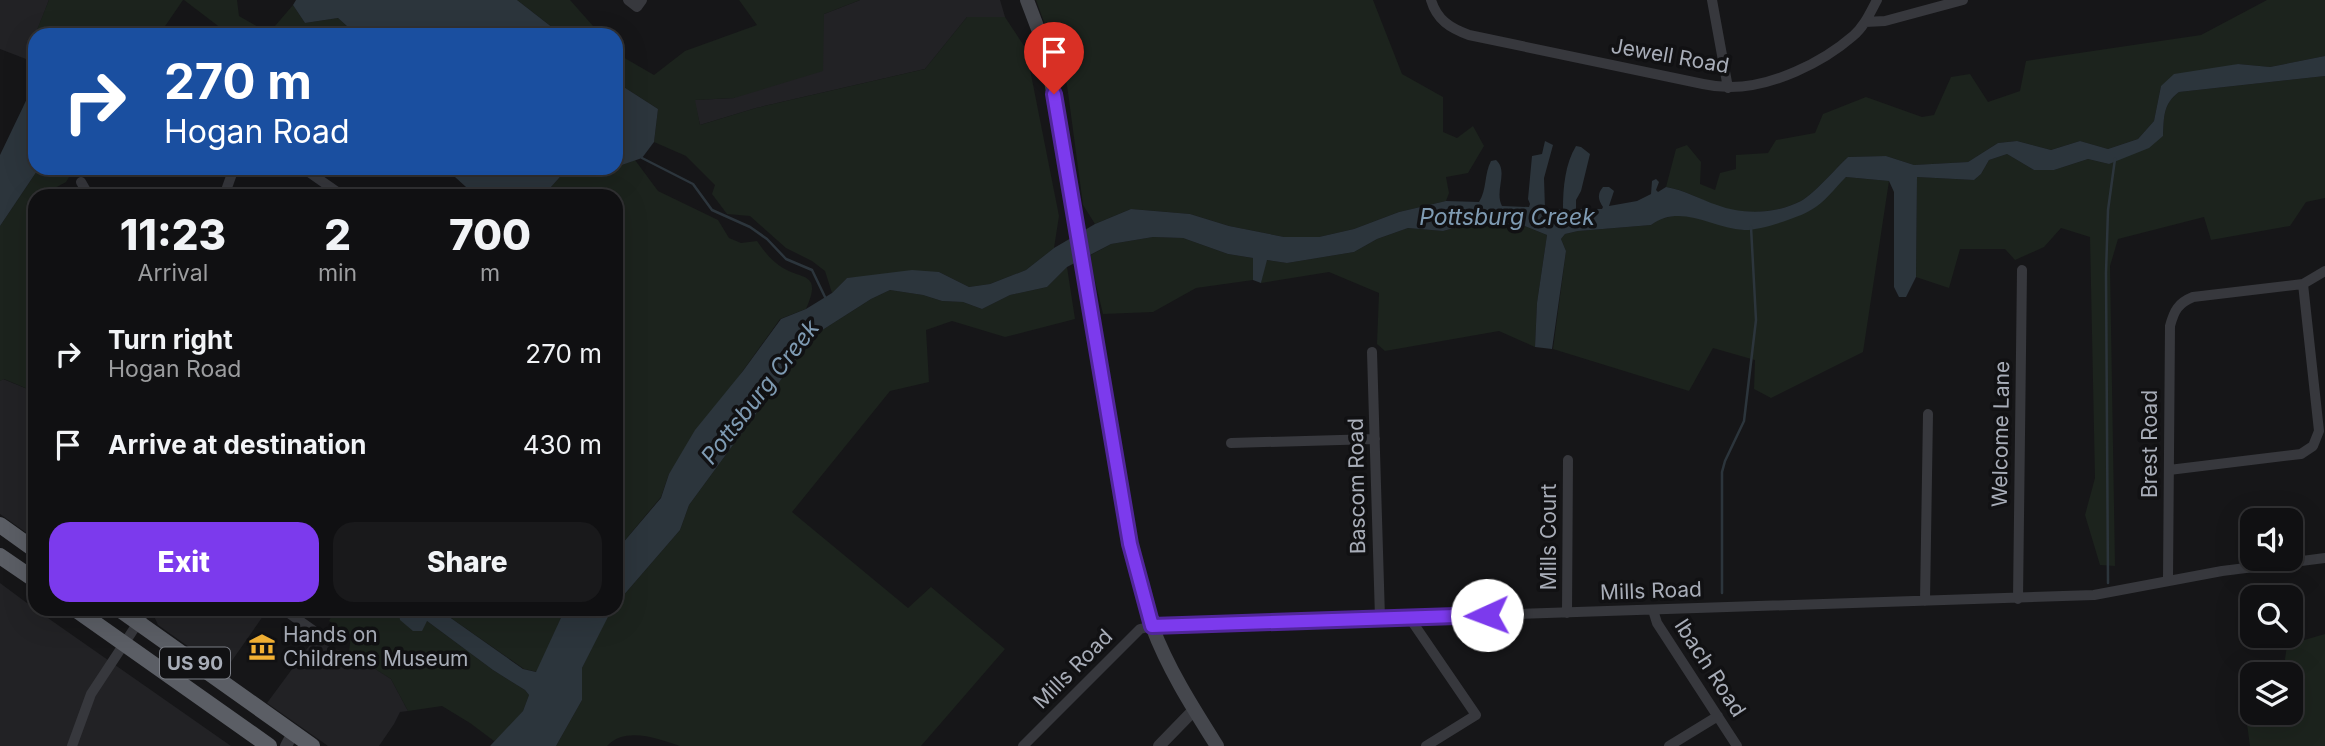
<!DOCTYPE html>
<html lang="en">
<head>
<meta charset="utf-8">
<style>
	:root { --surface:#101012; --page:#19191b; --text:#f1f3f6; --muted:#9c9d9f; --line:#303032; --accent:#7c3aed }
	body { margin:0; font-family:Inter,sans-serif; background:var(--page); color:var(--text); height:100vh; display:flex; flex-direction:column; font-size:26px; white-space:nowrap }
	* { box-sizing:border-box; margin:0 }
	p { font-size:23px; color:var(--muted) }
	.icon { flex:none; width:38px; height:38px; fill:none; stroke:currentColor; stroke-width:2; stroke-linecap:round; stroke-linejoin:round }
	.map { position:relative; flex:1; overflow:hidden }
	.side { position:absolute; left:28px; top:189px; width:595px; height:427px; display:flex; flex-direction:column; background:var(--surface); border-radius:21px; box-shadow:0 7px 28px #0002,0 0 0 2px var(--line) }
	.side>* { flex:none }
	.top-card { position:absolute; left:28px; top:28px; width:595px; height:147px; border-radius:21px; box-shadow:0 7px 28px #0002,0 0 0 2px var(--line); background:#1a4fa0; color:#fff; overflow:hidden }
	.controls { position:absolute; left:2240px; top:508px; display:grid; gap:14px }
	.controls a { display:grid; place-items:center; width:63px; height:63px; border-radius:14px; background:var(--surface); box-shadow:0 7px 28px #0002,0 0 0 2px var(--line); font-size:35px }
	.pin { position:absolute; display:grid; place-items:center; width:60px; height:60px; color:#fff; margin:-72px -30px; border-radius:50% 50% 50% 0; rotate:-45deg; box-shadow:0 0 7px #0007 }
	.pin .icon { rotate:45deg }
	.me { position:absolute; width:77px; margin:-38px; rotate:268deg; stroke-linejoin:round; filter:drop-shadow(0 0 5px #0008) }
	.turn { display:flex; align-items:center; gap:24px; height:147px; padding:0 21px; font-size:32px }
	.turn .icon { width:91px; height:91px; stroke-width:2.5 }
	.turn b { display:block; font-size:49px; line-height:60px }
	.eta { display:flex; justify-content:space-evenly; align-items:center; height:119px; text-align:center }
	.eta b { font-size:42px; font-weight:800; line-height:49px }
	.primary-button { display:flex; gap:14px; margin-top:auto; padding:14px 21px }
	.primary-button a { flex:1; height:80px; border-radius:21px; background:var(--accent); color:#fff; font-size:28px; font-weight:800; line-height:80px; text-align:center }
	.primary-button a+a { background:var(--page); color:var(--text) }
	ul { padding:0; list-style:none }
	li { display:flex; align-items:center; gap:21px; height:91px; padding:0 21px }
	li div { flex:1 }
	li b { display:block; font-size:26px }
	li em { font-style:normal }
	.map>svg:first-child { display:block }
</style>
</head>
<body>
<div class="map">
<svg width="2325" height="746" viewBox="0 0 2325 746">
	<rect width="100%" height="100%" fill="#161618"/>
	<path fill="#222225" d="M 0,0 L 49,0 L 26,59 L 0,49 Z
		M 860,0 L 1000,0 L 1005,17 L 967,17 L 925,69 L 756,108 L 700,125 L 694,100 L 734,98 L 824,14 Z
		M 3,379 L 35,392 L 35,539 L 0,514 L 0,381 Z
		M 0,583 L 35,609 L 231,746 L 0,746 Z
		M 155,609 L 268,609 L 224,672 L 158,625 L 154,616 Z
		M 315,638 L 333,649 L 349,652 L 391,679 L 408,711 L 400,712 L 394,724 L 379,746 L 328,746 L 267,703 Z"/>
	<path fill="#1c231d" d="M 49,0 L 183,0 L 159,35 L 35,35 Z
		M 184,0 L 237,0 L 239,16 L 269,33 L 293,5 L 305,23 L 338,18 L 348,27 L 351,35 L 230,35 Z
		M 517,0 L 570,0 L 601,35 L 559,35 L 553,28 Z
		M 739,0 L 860,0 L 824,14 L 823,71 L 734,98 L 695,100 L 700,125 L 756,108 L 925,69 L 967,17 L 1005,17 L 1026,49 L 1059,216 L 1054,248 L 1026,270 L 990,284 L 969,287 L 939,272 L 847,278 L 832,293 L 825,271 L 812,261 L 786,248 L 750,216 L 727,214 L 712,194 L 715,185 L 686,156 L 654,142 L 658,109 L 616,82 L 616,53 L 654,75 L 685,51 L 757,25 Z
		M 1036,0 L 1373,0 L 1402,74 L 1443,97 L 1443,132 L 1457,138 L 1473,126 L 1484,146 L 1468,173 L 1446,177 L 1449,193 L 1446,201 L 1399,212 L 1354,229 L 1319,237 L 1284,237 L 1229,226 L 1190,214 L 1131,209 L 1095,224 L 1083,205 L 1067,85 Z
		M 2267,0 L 2325,0 L 2325,56 L 2270,67 L 2238,64 L 2161,86 L 2154,121 L 2138,139 L 2108,149 L 2080,141 L 2051,150 L 2017,141 L 1998,143 L 1968,162 L 1914,165 L 1886,156 L 1848,157 C 1836,168 1814,194 1801,201 C 1776,214 1743,215 1717,206 C 1699,199 1685,190 1666,187 L 1676,149 L 1687,145 L 1701,162 L 1700,184 L 1715,190 L 1720,173 L 1736,169 L 1736,155 L 1768,153 L 1776,140 L 1815,133 L 1823,114 L 1866,97 L 1922,117 L 1934,115 L 1951,77 L 1970,74 L 1988,102 L 2020,91 L 2026,61 L 2201,35 Z
		M 35,36 L 35,82 L 26,59 Z
		M 2325,76 L 2325,198 L 2306,202 L 2290,226 L 2211,240 L 2204,217 L 2118,239 L 2110,266 L 2115,566 L 2100,565 L 2085,515 L 2095,478 L 2090,237 L 2061,228 L 2044,247 L 2015,260 L 2005,249 L 1960,249 L 1949,288 L 1916,277 L 1917,177 L 1974,180 L 1981,174 L 1989,160 L 2007,154 L 2034,170 L 2054,170 L 2088,159 L 2109,164 L 2163,136 C 2164,116 2163,104 2179,92 Z
		M 635,160 L 658,191 L 718,220 L 729,238 L 741,243 L 757,241 C 763,250 770,259 780,266 C 801,281 823,270 806,309 L 780,319 L 669,474 L 661,497 L 616,551 L 616,196 L 543,196 L 567,169 L 603,172 Z
		M 39,168 L 80,168 L 82,171 L 72,172 L 66,182 L 40,196 L 35,196 L 35,392 L 4,379 L 0,381 L 0,226 Z
		M 1846,177 L 1889,181 L 1863,352 L 1771,398 L 1754,389 L 1755,360 L 1713,348 L 1689,391 L 1553,349 L 1566,251 L 1561,239 L 1565,234 L 1578,231 L 1651,225 L 1658,220 L 1680,214 L 1744,230 L 1811,210 Z
		M 1520,224 L 1547,235 L 1537,303 L 1535,347 L 1499,331 L 1385,351 L 1377,344 L 1379,293 L 1329,272 L 1261,283 L 1266,260 L 1287,263 L 1354,252 L 1377,239 L 1408,228 L 1443,231 L 1466,225 Z
		M 1153,237 L 1183,238 L 1228,254 L 1253,258 L 1253,280 L 1196,288 L 1153,312 L 1103,314 L 1089,256 L 1111,244 Z
		M 1067,267 L 1075,319 L 1005,337 L 952,321 L 926,330 L 929,382 L 890,391 L 792,512 L 908,608 L 931,587 L 1005,649 L 921,746 L 680,746 C 658,739 626,726 607,746 L 556,746 L 582,700 L 582,668 L 610,611 L 616,609 L 616,604 L 680,530 L 689,505 L 813,336 L 871,299 L 890,290 L 923,295 L 942,301 L 963,302 L 982,309 L 1010,295 L 1047,287 Z
		M 335,609 L 404,609 L 399,613 L 427,621 L 493,670 L 525,690 L 529,695 L 523,711 L 499,739 L 494,741 L 470,723 L 442,706 L 408,711 L 391,679 L 349,652 L 351,635 L 329,621 Z
		M 438,609 L 565,609 L 537,672 L 524,669 Z
		M 2325,634 L 2325,746 L 2250,746 L 2247,724 L 2251,695 L 2252,695 L 2252,712 L 2291,712 L 2291,674 L 2283,674 L 2287,645 Z"/>
	<path fill="#2c353c" d="M 296,0 L 517,0 L 553,28 L 559,35 L 351,35 L 348,27 L 338,18 L 305,23 L 293,5 Z
		M 2325,56 L 2325,76 L 2179,92 C 2163,104 2164,116 2163,136 L 2149,148 L 2109,164 L 2088,159 L 2054,170 L 2034,170 L 2007,154 L 1989,160 L 1981,174 L 1974,180 L 1917,177 L 1916,277 L 1906,297 L 1899,297 L 1894,287 L 1894,192 L 1889,181 L 1846,177 C 1835,188 1824,203 1811,210 C 1798,218 1758,231 1744,230 C 1711,228 1681,203 1651,225 L 1578,231 L 1565,234 L 1561,239 L 1566,251 L 1552,349 L 1535,347 L 1537,303 L 1547,235 L 1520,224 L 1466,225 L 1443,231 L 1408,228 L 1377,239 L 1354,252 L 1287,263 L 1267,260 L 1261,283 L 1253,280 L 1253,258 L 1228,254 L 1183,238 L 1153,237 L 1111,244 L 1067,267 L 1047,287 L 1010,295 L 982,309 L 963,302 L 942,301 L 923,295 L 890,290 L 871,299 L 813,336 L 689,505 L 680,530 L 616,604 L 616,551 L 661,498 L 669,474 L 695,430 L 743,371 L 781,319 L 806,309 L 832,293 L 847,278 L 912,270 L 939,272 L 969,287 L 990,284 L 1026,270 L 1054,248 L 1095,224 L 1131,209 L 1190,214 L 1229,226 L 1284,237 L 1319,237 L 1354,229 L 1399,212 L 1446,201 L 1479,202 C 1487,190 1484,174 1491,161 L 1496,160 C 1509,171 1494,191 1502,206 L 1529,207 L 1530,204 L 1528,199 L 1532,156 L 1542,154 L 1545,141 L 1553,145 L 1544,178 L 1545,209 L 1563,209 C 1563,188 1565,164 1576,146 L 1581,147 L 1590,154 L 1581,191 L 1576,200 L 1576,209 L 1602,209 L 1603,207 C 1598,200 1597,194 1603,187 L 1609,187 L 1614,191 L 1609,206 L 1637,201 L 1651,194 L 1652,181 L 1656,179 L 1659,182 L 1656,190 L 1658,192 L 1666,187 C 1685,190 1699,199 1717,205 C 1743,215 1776,214 1801,201 C 1814,194 1836,168 1848,157 L 1886,156 L 1914,165 L 1968,162 L 1998,143 L 2017,141 L 2051,150 L 2080,141 L 2108,149 L 2138,139 L 2154,121 L 2161,86 L 2174,74 L 2238,64 L 2270,67 Z
		M 35,82 L 35,168 L 39,168 L 0,226 L 0,155 Z
		M 616,82 L 658,109 L 654,142 L 642,158 L 616,167 Z
		M 445,168 L 615,168 L 603,172 L 567,169 L 543,196 L 476,196 Z
		M 404,609 L 438,609 L 523,669 L 536,672 L 565,609 L 612,609 L 582,668 L 582,700 L 556,746 L 490,746 L 523,711 L 529,695 L 525,690 L 493,670 L 427,621 L 422,631 L 413,631 L 400,620 L 399,613 Z"/>
	<g fill="none" stroke-linecap="round" stroke-linejoin="round">
		<path stroke="#2c353c" stroke-width="2.5" d="M 642,158 L 693,184 L 712,210 L 750,227 L 767,239 L 786,259 L 812,270 L 825,297
			M 2108,583 L 2106,273 L 2108,210 L 2115,159
			M 1722,593 L 1722,472 L 1725,461 L 1744,421 L 1756,320 L 1751,227"/>
		<path stroke="#37383d" stroke-width="10" d="M 628,0 L 637,7 L 642,0
			M 1431,0 C 1437,20 1450,28 1469,35 L 1703,84 C 1712,86 1721,87 1730,87 C 1772,87 1822,63 1853,36 C 1864,27 1870,13 1877,0
			M 1712,0 L 1728,88
			M 1865,22 L 1885,21 L 1963,0
			M 303,168 L 343,196
			M 81,182 L 89,196
			M 224,196 L 234,168
			M 1372,352 L 1380,618
			M 1231,443 L 1375,439
			M 2169,470 L 2301,454 L 2313,446 L 2319,431 L 2303,284
			M 2168,580 L 2170,326 C 2174,311 2178,303 2193,297 L 2303,284 L 2325,271
			M 2018,599 L 2022,270
			M 1925,601 L 1928,414
			M 283,609 L 314,631 L 333,639
			M 1653,610 L 1657,623 L 1737,746
			M 1567,613 L 1568,460
			M 1409,617 L 1476,715 L 1426,746
			M 72,746 L 91,694 L 147,609
			M 1023,746 L 1140,629 L 1152,626 L 2094,595 L 2222,571 L 2325,558
			M 1669,746 L 1718,716"/>
		<path stroke="#37383d" stroke-width="12" d="M 286,746 L 293,733
			M 1159,746 L 1194,710"/>
		<path stroke="#45474d" stroke-width="14" d="M 1027,0 L 1038,29 L 1049,69 L 1134,563 C 1140,584 1145,606 1152,626 C 1168,669 1193,708 1217,746"/>
		<path stroke="#5b5e65" stroke-width="16" d="M 0,525 L 35,550
			M 0,556 L 35,580
			M 75,609 L 269,746
			M 119,609 L 312,746"/>
	</g>
	<g fill="none" stroke-linecap="round" stroke-linejoin="round">
		<defs>
			<path id="route" d="M 1054,94 L 1130,544 L 1152,626 L 1487,615"/>
		</defs>
		<use href="#route" stroke="#51269a" stroke-width="18"/>
		<use href="#route" stroke="#7c3aed" stroke-width="12"/>
	</g>
	<defs>
		<symbol id="museum-bare" viewBox="-9 -9 18 18"><path d="M0-6L6-3V-2H-6V-3ZM-5-1h2V3h-2ZM-1-1h2V3h-2ZM3-1h2V3H3ZM-6 4H6V6H-6Z" fill="#f2b134" stroke="#111113" stroke-width="2.5" paint-order="stroke"/></symbol>
	</defs>
	<g fill-rule="evenodd">
		<use href="#museum-bare" x="243" y="628" width="38" height="38"/>
	</g>
	<g text-anchor="middle" stroke-width="7" stroke-linejoin="round" paint-order="stroke">
		<rect fill="#111113" stroke="#7b7e86" stroke-width="2" x="160" y="647.5" width="70" height="31" rx="5"/>
		<g font-size="19" font-weight="bold" fill="#a8adb8">
			<text x="195" y="670">US 90</text>
		</g>
		<g font-size="21" fill="#a8adb8" stroke="#111113">
			<text transform="translate(1670 56) rotate(10)" y="7">Jewell Road</text>
			<text transform="translate(2001 434) rotate(-89)" y="7">Welcome Lane</text>
			<text transform="translate(2150 444) rotate(-90)" y="7">Brest Road</text>
			<text transform="translate(1357 486) rotate(-91)" y="7">Bascom Road</text>
			<text transform="translate(1549 537) rotate(-90)" y="7">Mills Court</text>
			<text transform="translate(1651 591) rotate(-2)" y="7">Mills Road</text>
			<text transform="translate(1710 668) rotate(57)" y="7">Ibach Road</text>
			<text transform="translate(1073 669) rotate(-45)" y="7">Mills Road</text>
		</g>
		<g font-size="21" fill="#a8adb8" stroke="#111113" text-anchor="start">
			<text x="283" y="642">Hands on<tspan x="283" dy="24">Childrens Museum</tspan></text>
		</g>
		<g font-size="23" font-style="italic" fill="#7f9bb3" stroke="#111113">
			<text x="1507" y="225">Pottsburg Creek</text>
			<text transform="translate(760 392) rotate(-52)" y="8">Pottsburg Creek</text>
		</g>
	</g>
</svg>
<div class="controls">
<a><svg class="icon" aria-label="sound" viewBox="0 0 24 24"><path d="M4 9h4l5-4v14l-5-4H4zM17 9q2 3 0 6"/></svg></a>
<a><svg class="icon" aria-label="search" viewBox="0 0 24 24"><circle cx="10" cy="10" r="6"/><path d="M15 15l6 6"/></svg></a>
<a><svg class="icon" aria-label="layers" viewBox="0 0 24 24"><path d="M12 4l9 5-9 5-9-5zM3 14l9 5 9-5"/></svg></a>
</div>
<div class="pin" style="left:1054px;top:94px;background:#d93025"><svg class="icon" aria-label="arrive" viewBox="0 0 24 24"><path d="M6 21V4h12l-3 4 3 4H6"/></svg></div>
<svg class="me" style="left:1487px;top:615px" viewBox="-20 -20 40 40"><circle r="19" fill="#fff"/><path d="M0-13L10 11 0 6-10 11z" fill="#7c3aed"/></svg>
<div class="top-card">
<div class="turn"><svg class="icon" aria-label="right" viewBox="0 0 24 24"><path d="M7 20v-9h11M14 6l5 5-5 5"/></svg><div><b>270 m</b>Hogan Road</div></div>
</div>
<section class="side">
<div class="eta">
<div><b>11:23</b><p>Arrival</p></div>
<div><b>2</b><p>min</p></div>
<div><b>700</b><p>m</p></div>
</div>
<ul>
<li><svg class="icon" aria-label="right" viewBox="0 0 24 24"><path d="M7 20v-9h11M14 6l5 5-5 5"/></svg><div><b>Turn right</b><p>Hogan Road</p></div><em>270 m</em></li>
<li><svg class="icon" aria-label="arrive" viewBox="0 0 24 24"><path d="M6 21V4h12l-3 4 3 4H6"/></svg><div><b>Arrive at destination</b></div><em>430 m</em></li>
</ul>
<div class="primary-button"><a>Exit</a><a>Share</a></div>
</section>
</div>
</body>
</html>
